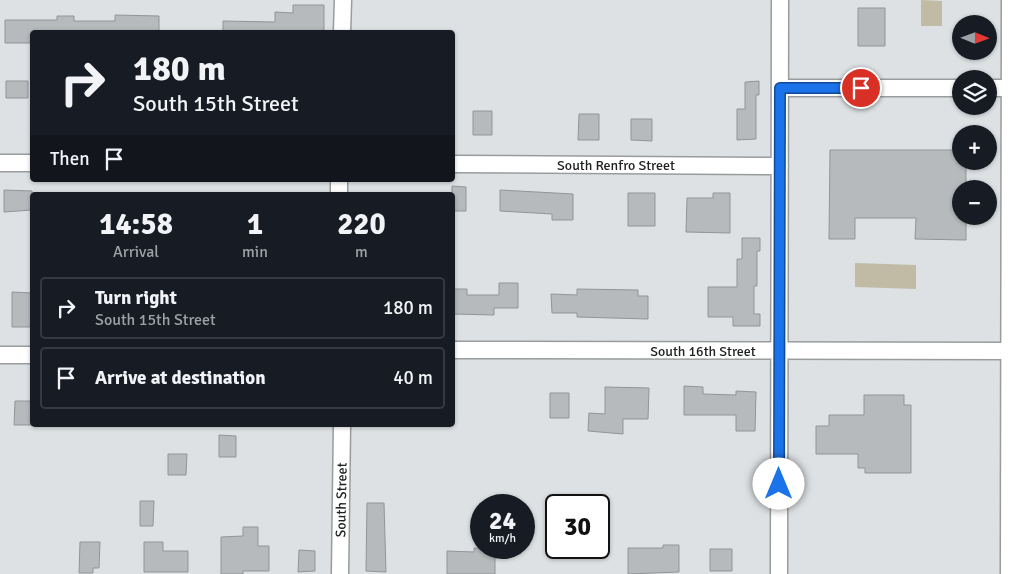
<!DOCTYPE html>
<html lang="en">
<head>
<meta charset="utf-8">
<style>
	:root { --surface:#171b24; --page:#242831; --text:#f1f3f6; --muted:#9ea1a6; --line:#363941 }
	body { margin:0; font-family:Signika,sans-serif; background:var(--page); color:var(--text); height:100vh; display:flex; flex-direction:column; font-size:19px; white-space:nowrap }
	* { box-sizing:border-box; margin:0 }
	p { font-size:16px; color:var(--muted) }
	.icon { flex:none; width:28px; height:28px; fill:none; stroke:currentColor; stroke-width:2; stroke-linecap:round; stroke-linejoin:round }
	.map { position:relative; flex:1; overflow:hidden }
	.sheet { position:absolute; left:30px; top:192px; width:425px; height:235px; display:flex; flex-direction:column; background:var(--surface); border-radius:5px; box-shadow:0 1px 4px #0004 }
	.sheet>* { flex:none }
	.top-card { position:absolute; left:30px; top:30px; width:425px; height:152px; border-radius:5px; box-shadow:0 1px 4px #0004; background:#171b24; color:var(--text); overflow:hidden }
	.needle { width:32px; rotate:91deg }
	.fabs { position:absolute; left:952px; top:15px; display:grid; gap:10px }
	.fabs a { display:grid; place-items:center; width:45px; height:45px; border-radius:50%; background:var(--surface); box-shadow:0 1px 4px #0004; font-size:25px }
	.speed { position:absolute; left:470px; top:494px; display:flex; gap:10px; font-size:25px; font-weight:700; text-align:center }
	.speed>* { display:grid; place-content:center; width:65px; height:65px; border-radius:50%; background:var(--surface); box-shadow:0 1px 4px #0004; line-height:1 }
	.speed small { font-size:12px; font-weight:400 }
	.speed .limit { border:2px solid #111; border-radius:8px; background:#fff; color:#111 }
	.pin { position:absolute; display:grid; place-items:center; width:42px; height:42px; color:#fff; margin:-21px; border:2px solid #fff; border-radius:50%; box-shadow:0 1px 5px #0007 }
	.me { position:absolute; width:55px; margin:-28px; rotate:0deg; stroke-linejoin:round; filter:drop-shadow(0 0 4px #0008) }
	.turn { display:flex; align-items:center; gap:18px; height:105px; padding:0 20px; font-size:22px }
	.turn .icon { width:65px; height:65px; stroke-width:2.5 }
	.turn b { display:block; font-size:35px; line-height:42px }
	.then { display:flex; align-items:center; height:48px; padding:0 20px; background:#0003; gap:10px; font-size:19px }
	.eta { display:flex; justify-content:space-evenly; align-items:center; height:85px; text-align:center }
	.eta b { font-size:30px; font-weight:700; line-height:35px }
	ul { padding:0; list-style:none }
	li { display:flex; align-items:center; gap:15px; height:62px; margin:0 10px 8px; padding:0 10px; border:2px solid var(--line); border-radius:5px }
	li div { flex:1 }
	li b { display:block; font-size:19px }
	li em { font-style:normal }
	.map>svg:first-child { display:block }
</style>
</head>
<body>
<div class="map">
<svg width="1013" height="574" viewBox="0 0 1013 574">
	<rect width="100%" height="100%" fill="#dde1e3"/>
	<path fill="#c1bba6" d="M 921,0 L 942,1 L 942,26 L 921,26 Z
		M 855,263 L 916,265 L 916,289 L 855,287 Z"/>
	<path fill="#b7babc" stroke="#919597" d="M 293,5 L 324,5 L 324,32 L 223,32 L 223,21 L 275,22 L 275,12 L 293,13 Z
		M 858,8 L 885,8 L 885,46 L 858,46 Z
		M 115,15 L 159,16 L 159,32 L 32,32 L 32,43 L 5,43 L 5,20 L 57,20 L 57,16 L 74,16 L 74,21 L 115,21 Z
		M 6,81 L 28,81 L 28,98 L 6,98 Z
		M 759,81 L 759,95 L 756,95 L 756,139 L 737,140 L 737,109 L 745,109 L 745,82 Z
		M 473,111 L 492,111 L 492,135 L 473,135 Z
		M 579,114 L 599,114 L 599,140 L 578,140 Z
		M 631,119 L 652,119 L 652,141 L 631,140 Z
		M 830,150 L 961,150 L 961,161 L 966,161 L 966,189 L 961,189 L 961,216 L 966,216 L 966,240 L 915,239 L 916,218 L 855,218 L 855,239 L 829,239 Z
		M 452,186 L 466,187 L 466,211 L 452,211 Z
		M 4,190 L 32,191 L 32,210 L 4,212 Z
		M 500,190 L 573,194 L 573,220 L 552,220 L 552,214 L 500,211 Z
		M 628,193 L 655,193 L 655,226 L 628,226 Z
		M 713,193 L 730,193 L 730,233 L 686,232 L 687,198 L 713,198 Z
		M 742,238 L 760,238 L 760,251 L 757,251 L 757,286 L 754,286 L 754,314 L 760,314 L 760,326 L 733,326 L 733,317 L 708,317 L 708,287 L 737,287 L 737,259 L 742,259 Z
		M 499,283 L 518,283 L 518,308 L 494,308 L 494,315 L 452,314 L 452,289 L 467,289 L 467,295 L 499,295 Z
		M 577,289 L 638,290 L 638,296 L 648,296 L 648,319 L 577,317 L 577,313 L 552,313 L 551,294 L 577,295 Z
		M 12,292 L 32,293 L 31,327 L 12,327 Z
		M 684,386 L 703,387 L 703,394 L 736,395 L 736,391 L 756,392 L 755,431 L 736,431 L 736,415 L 684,415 Z
		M 605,387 L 649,388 L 648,419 L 623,419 L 623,434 L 588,431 L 589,413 L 605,414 Z
		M 550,393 L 569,393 L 569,418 L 550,418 Z
		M 864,395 L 904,395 L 904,405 L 911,405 L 911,473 L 865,473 L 865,468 L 858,468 L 858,454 L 816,454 L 816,426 L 829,426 L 829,415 L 864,415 Z
		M 15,401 L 31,401 L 31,425 L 14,425 Z
		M 219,435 L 236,436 L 236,457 L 219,457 Z
		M 168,454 L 187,454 L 186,475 L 168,475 Z
		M 140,501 L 154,501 L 153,526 L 140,526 Z
		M 367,503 L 384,503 L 386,572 L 366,571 Z
		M 243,527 L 258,527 L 258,546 L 269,546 L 269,571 L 243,571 L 243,574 L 221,574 L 221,537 L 243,536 Z
		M 80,542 L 100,542 L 99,568 L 93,568 L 93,573 L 79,573 Z
		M 144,542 L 163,542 L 163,551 L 188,551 L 188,572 L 144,572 Z
		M 663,545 L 679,545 L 679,572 L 628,574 L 628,548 L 663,548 Z
		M 474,548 L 495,548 L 495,574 L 447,574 L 447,551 L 474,552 Z
		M 710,549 L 732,549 L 732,571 L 710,571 Z
		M 299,550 L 315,551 L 315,571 L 298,572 Z"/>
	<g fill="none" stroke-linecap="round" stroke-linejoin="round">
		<defs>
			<path id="street" d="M 342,32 L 343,0
				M 780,88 L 961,88
				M 989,88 L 1013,88
				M 0,163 L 32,163
				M 452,164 L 780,166
				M 339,180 L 339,195
				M 452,350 L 1013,351
				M 0,355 L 32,355
				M 340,574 L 342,425
				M 779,574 L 780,0
				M 1009,574 L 1010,0"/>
		</defs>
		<use href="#street" stroke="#989c9d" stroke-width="19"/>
		<use href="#street" stroke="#fff" stroke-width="16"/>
	</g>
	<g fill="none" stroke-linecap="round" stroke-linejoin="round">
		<defs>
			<path id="route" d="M 779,484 L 780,88 L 861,88"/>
		</defs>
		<use href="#route" stroke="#114b97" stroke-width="12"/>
		<use href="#route" stroke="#1a73e8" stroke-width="9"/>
	</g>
	<g text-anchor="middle" stroke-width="4.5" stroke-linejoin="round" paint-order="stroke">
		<g font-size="14" fill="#202222" stroke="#fff">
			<text x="616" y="170">South Renfro Street</text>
			<text x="703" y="356">South 16th Street</text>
			<text transform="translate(341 500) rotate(-89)" y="5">South Street</text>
		</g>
	</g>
</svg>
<div class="fabs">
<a><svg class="needle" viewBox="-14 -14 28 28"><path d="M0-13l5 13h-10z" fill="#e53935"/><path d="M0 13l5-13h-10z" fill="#9ea1a6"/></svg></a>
<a><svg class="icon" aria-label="layers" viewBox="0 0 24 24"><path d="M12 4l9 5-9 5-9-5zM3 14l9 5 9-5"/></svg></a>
<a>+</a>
<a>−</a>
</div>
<div class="speed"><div>24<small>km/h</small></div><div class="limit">30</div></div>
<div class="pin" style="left:861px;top:88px;background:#d93025"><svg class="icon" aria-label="arrive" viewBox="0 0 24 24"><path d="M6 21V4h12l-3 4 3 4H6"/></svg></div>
<svg class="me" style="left:779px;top:484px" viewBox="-20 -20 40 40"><circle r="19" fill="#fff"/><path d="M0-13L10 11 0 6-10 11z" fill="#1a73e8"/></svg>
<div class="top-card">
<div class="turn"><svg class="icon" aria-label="right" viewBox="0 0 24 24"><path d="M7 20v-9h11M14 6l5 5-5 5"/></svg><div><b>180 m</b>South 15th Street</div></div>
<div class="then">Then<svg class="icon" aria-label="arrive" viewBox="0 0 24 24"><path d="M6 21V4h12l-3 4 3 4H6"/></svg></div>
</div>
<section class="sheet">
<div class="eta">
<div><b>14:58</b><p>Arrival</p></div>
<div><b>1</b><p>min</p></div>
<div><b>220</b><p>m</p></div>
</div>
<ul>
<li><svg class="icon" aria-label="right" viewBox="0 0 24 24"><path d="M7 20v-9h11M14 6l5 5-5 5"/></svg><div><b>Turn right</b><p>South 15th Street</p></div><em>180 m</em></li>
<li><svg class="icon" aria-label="arrive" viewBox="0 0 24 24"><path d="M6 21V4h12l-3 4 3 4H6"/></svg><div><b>Arrive at destination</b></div><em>40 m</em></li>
</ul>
</section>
</div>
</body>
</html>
